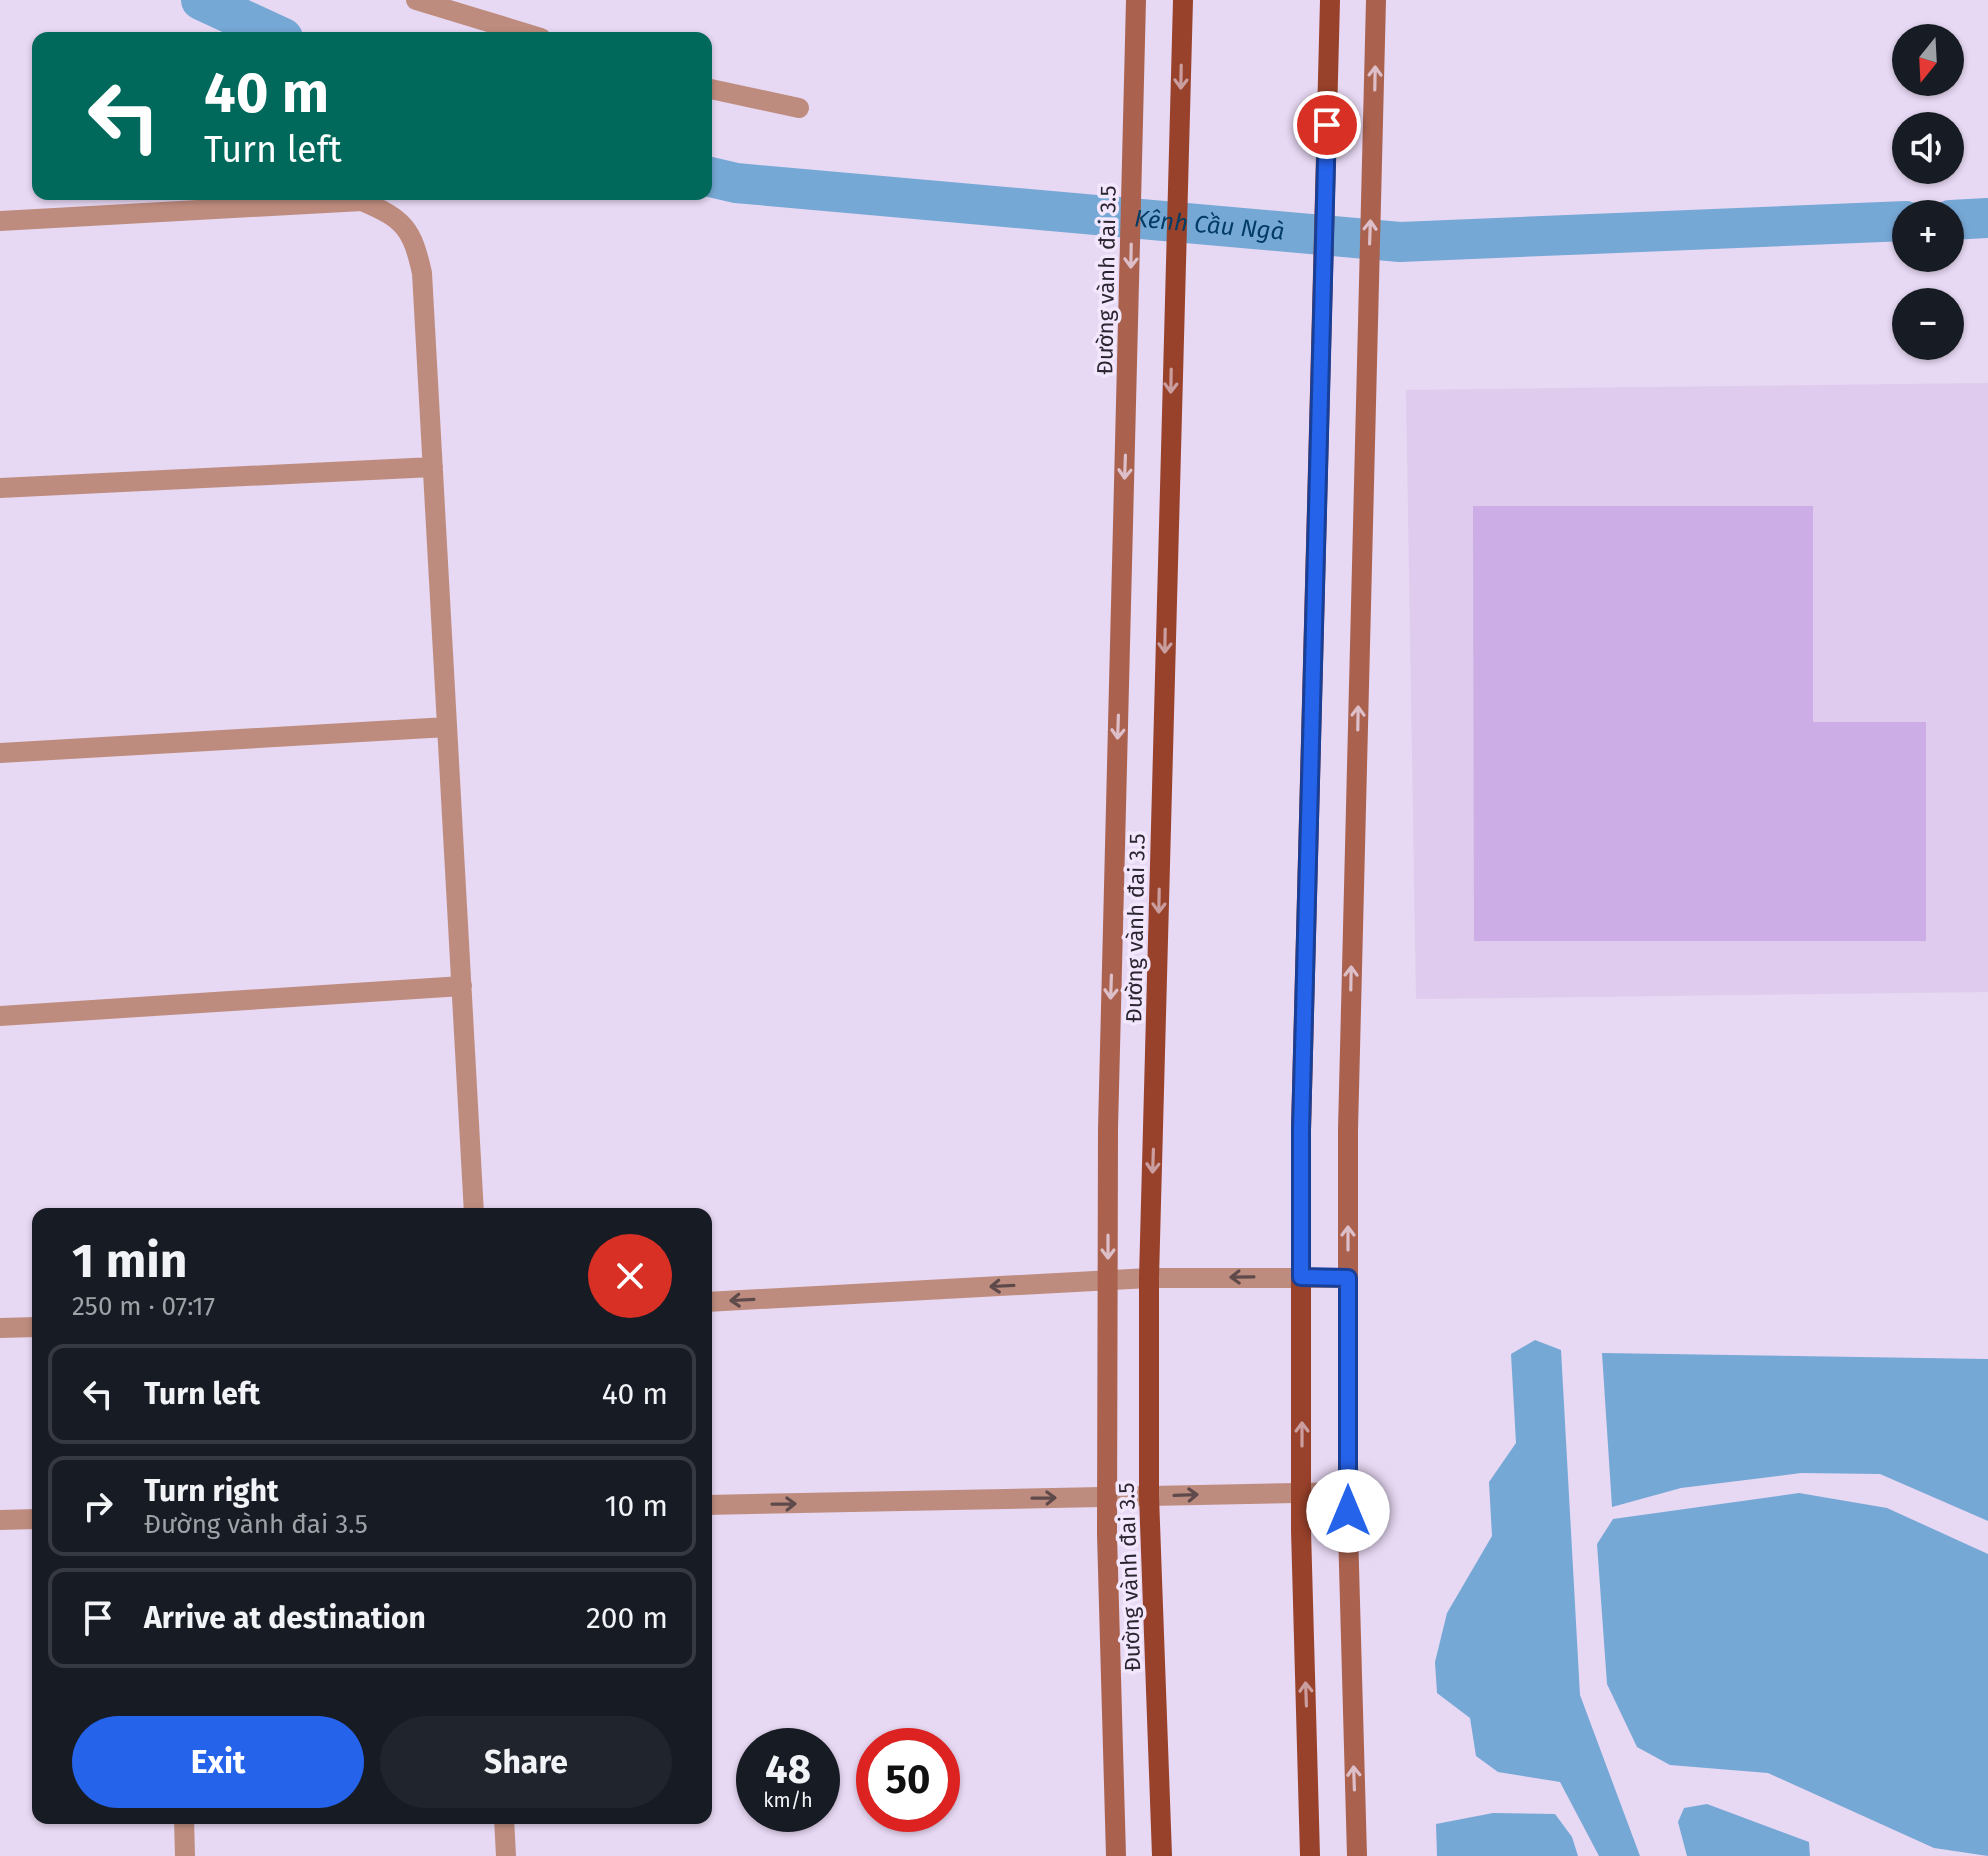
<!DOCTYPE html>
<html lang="en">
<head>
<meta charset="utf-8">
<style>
	:root { --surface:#171b24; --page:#20242c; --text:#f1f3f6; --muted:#9ea1a6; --line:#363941; --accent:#2563eb }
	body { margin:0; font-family:"Fira Sans",sans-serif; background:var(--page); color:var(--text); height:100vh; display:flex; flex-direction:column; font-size:30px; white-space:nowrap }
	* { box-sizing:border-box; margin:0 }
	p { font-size:26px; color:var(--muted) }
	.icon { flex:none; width:44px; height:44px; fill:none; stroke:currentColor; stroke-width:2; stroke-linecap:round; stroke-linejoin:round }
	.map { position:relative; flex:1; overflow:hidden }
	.panel { position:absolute; left:32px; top:1208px; width:680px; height:616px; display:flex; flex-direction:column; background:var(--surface); border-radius:16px; box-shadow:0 2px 6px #0004 }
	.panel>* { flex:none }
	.top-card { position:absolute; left:32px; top:32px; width:680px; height:168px; border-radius:16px; box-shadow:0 2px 6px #0004; background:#00695c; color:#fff; overflow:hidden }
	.needle { width:52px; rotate:198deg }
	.controls { position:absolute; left:1892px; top:24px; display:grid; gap:16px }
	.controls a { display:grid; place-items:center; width:72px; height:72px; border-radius:50%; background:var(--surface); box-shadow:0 2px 6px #0004; font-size:40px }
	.speed { position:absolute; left:736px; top:1728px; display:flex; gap:16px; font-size:40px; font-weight:700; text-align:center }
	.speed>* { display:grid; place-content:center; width:104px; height:104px; border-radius:50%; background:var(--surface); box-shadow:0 2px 6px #0004; line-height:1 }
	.speed small { font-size:20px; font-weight:400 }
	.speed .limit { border:12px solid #d22; background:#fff; color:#111 }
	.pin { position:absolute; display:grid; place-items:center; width:68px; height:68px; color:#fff; margin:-34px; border:4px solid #fff; border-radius:50%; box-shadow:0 2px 8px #0007 }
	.me { position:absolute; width:88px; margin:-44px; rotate:0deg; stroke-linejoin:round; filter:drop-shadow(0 0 6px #0008) }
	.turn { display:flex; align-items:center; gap:28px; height:168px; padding:0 40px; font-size:36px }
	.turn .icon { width:104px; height:104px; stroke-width:2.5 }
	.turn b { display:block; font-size:56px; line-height:68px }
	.round { display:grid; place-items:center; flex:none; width:84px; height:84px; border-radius:42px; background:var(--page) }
	.head { display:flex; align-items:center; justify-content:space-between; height:136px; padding:0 40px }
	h1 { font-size:48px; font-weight:700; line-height:60px }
	.action { display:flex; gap:16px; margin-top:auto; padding:16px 40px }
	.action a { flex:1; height:92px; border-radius:48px; background:var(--accent); color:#fff; font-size:32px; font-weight:700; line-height:92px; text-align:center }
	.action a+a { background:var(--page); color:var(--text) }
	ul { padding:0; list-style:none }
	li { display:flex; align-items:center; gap:24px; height:100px; margin:0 16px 12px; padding:0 24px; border:4px solid var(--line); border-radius:16px }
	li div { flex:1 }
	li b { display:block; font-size:30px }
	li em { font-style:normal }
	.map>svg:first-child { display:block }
</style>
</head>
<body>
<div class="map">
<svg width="1988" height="1856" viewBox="0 0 1988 1856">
	<rect width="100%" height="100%" fill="#e7d8f3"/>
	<path fill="#decbed" d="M 1988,383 L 1988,992 L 1416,999 L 1406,390 Z"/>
	<path fill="#76a8d5" d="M 1535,1340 L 1561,1350 L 1580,1695 L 1640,1856 L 1599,1856 L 1560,1782 L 1498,1772 L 1476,1756 L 1470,1718 L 1437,1693 L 1435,1662 L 1447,1613 L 1492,1536 L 1489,1482 L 1516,1443 L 1511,1354 Z
		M 1602,1353 L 1988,1359 L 1988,1521 L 1880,1474 L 1801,1473 L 1681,1488 L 1612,1507 Z
		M 1799,1493 L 1887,1508 L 1988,1554 L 1988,1856 L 1934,1848 L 1768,1773 L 1670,1765 L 1637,1747 L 1607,1684 L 1597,1544 L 1613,1519 Z
		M 1707,1804 L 1809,1842 L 1810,1856 L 1687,1856 L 1678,1822 L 1684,1808 Z
		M 1493,1813 L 1555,1814 L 1572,1837 L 1578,1856 L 1437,1856 L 1436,1824 Z"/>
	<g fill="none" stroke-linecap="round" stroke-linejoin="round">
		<g stroke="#76a8d5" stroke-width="40">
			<path d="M 201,0 L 283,38"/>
			<path id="s1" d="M 706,176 L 736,183 L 1400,242 L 1906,221"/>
			<path d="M 1950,220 L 1988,218"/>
		</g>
	</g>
	<path fill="#ccade5" d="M 1473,506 L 1813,506 L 1813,722 L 1926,722 L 1926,941 L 1474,941 Z"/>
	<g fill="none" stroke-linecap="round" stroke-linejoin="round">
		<path stroke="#be8c7e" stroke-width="20" d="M 416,0 L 541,38
			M 706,88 L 799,108"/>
		<path stroke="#be8c7e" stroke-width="20" d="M 0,221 L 362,201 C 404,219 412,228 422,273 L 474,1214
			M 0,488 L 433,467
			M 0,753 L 447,727
			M 0,1016 L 462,986
			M 184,1818 L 185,1856
			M 504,1818 L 506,1856"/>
		<path stroke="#be8c7e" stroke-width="20" d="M 706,1302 L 1149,1278 L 1348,1278
			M 0,1328 L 38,1327
			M 706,1505 L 1348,1492
			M 0,1520 L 38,1519"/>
		<path stroke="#aa624f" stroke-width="20" d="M 1116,1856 L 1107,1534 L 1108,1129 L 1136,0
			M 1357,1856 L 1348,1530 L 1348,1130 L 1376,0"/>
		<path stroke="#99422b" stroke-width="20" d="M 1162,1856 L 1149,1496 L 1149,1278 L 1183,0
			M 1310,1856 L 1301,1530 L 1301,1130 L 1330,0"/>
	</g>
	<defs><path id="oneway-shaft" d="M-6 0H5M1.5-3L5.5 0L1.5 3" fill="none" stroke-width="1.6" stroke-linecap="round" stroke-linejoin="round" transform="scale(2)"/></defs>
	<g stroke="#ca9d9e">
		<use href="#oneway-shaft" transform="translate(1181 77) rotate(91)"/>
		<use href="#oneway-shaft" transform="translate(1171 381) rotate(91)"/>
		<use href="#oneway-shaft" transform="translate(1165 641) rotate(91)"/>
		<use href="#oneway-shaft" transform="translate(1159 901) rotate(91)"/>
		<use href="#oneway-shaft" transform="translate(1153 1161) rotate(92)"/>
		<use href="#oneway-shaft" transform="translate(1302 1434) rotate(-90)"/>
		<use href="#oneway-shaft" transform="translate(1306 1694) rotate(-92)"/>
	</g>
	<g stroke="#ddbfc9">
		<use href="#oneway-shaft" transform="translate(1375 78) rotate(-89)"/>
		<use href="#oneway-shaft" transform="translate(1370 232) rotate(-88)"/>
		<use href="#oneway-shaft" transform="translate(1131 256) rotate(91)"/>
		<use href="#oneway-shaft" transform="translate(1125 467) rotate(92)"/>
		<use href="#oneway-shaft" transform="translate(1358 718) rotate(-89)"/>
		<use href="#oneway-shaft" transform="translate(1118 727) rotate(92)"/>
		<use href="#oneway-shaft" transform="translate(1351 978) rotate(-89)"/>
		<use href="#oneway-shaft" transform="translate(1111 987) rotate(92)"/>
		<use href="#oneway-shaft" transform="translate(1348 1238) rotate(-90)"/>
		<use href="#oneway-shaft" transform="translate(1108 1247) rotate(90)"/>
		<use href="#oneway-shaft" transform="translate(1354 1778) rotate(-92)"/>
	</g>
	<g stroke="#5e4a4b">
		<use href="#oneway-shaft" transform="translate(1242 1277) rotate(179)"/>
		<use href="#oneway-shaft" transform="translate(1002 1286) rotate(177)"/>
		<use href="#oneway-shaft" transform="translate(742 1300) rotate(177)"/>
		<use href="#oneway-shaft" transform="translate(1186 1495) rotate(-2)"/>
		<use href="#oneway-shaft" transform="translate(1044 1498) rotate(-1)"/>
		<use href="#oneway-shaft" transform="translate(784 1504) rotate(-1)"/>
	</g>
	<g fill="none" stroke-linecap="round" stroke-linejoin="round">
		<defs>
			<path id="route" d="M 1327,125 L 1301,1130 L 1301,1277 L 1348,1278 L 1348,1511"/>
		</defs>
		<use href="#route" stroke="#184099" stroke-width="20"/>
		<use href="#route" stroke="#2563eb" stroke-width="14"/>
	</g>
	<g text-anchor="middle" stroke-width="7" stroke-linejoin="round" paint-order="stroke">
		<g font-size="22" fill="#2b2630" stroke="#f3e7fd">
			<text transform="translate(1106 280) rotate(-89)" y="8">Đường vành đai 3.5</text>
			<text transform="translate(1135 928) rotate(-89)" y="8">Đường vành đai 3.5</text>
			<text transform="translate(1129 1577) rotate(-92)" y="8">Đường vành đai 3.5</text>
		</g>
		<g font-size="24" font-style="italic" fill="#003c66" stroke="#f3e7fd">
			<text dy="8" stroke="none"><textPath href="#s1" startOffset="506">Kênh Cầu Ngà</textPath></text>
		</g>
	</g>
</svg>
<div class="controls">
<a><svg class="needle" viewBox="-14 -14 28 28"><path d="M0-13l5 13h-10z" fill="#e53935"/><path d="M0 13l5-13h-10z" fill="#9ea1a6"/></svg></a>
<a><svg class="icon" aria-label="sound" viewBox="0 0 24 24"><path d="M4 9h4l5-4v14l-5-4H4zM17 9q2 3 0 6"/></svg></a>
<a>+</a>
<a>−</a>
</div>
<div class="speed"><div>48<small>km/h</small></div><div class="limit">50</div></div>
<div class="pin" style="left:1327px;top:125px;background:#d93025"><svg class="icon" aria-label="arrive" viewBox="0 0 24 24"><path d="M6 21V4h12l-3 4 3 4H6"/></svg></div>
<svg class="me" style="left:1348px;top:1511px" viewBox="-20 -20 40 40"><circle r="19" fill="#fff"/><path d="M0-13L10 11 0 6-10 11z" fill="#2563eb"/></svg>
<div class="top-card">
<div class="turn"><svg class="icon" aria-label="left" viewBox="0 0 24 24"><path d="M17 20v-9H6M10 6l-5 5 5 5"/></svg><div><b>40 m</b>Turn left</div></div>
</div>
<section class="panel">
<div class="head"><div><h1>1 min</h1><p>250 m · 07:17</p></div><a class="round" style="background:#d93025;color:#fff"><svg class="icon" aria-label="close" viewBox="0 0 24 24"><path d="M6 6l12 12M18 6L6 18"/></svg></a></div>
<ul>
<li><svg class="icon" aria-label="left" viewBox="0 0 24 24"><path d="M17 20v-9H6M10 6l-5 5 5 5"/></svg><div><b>Turn left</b></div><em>40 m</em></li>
<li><svg class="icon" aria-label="right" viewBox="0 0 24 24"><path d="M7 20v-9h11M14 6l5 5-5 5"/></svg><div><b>Turn right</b><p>Đường vành đai 3.5</p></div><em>10 m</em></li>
<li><svg class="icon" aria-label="arrive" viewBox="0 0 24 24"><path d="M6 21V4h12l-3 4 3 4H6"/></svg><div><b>Arrive at destination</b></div><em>200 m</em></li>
</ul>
<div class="action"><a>Exit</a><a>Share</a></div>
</section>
</div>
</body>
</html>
